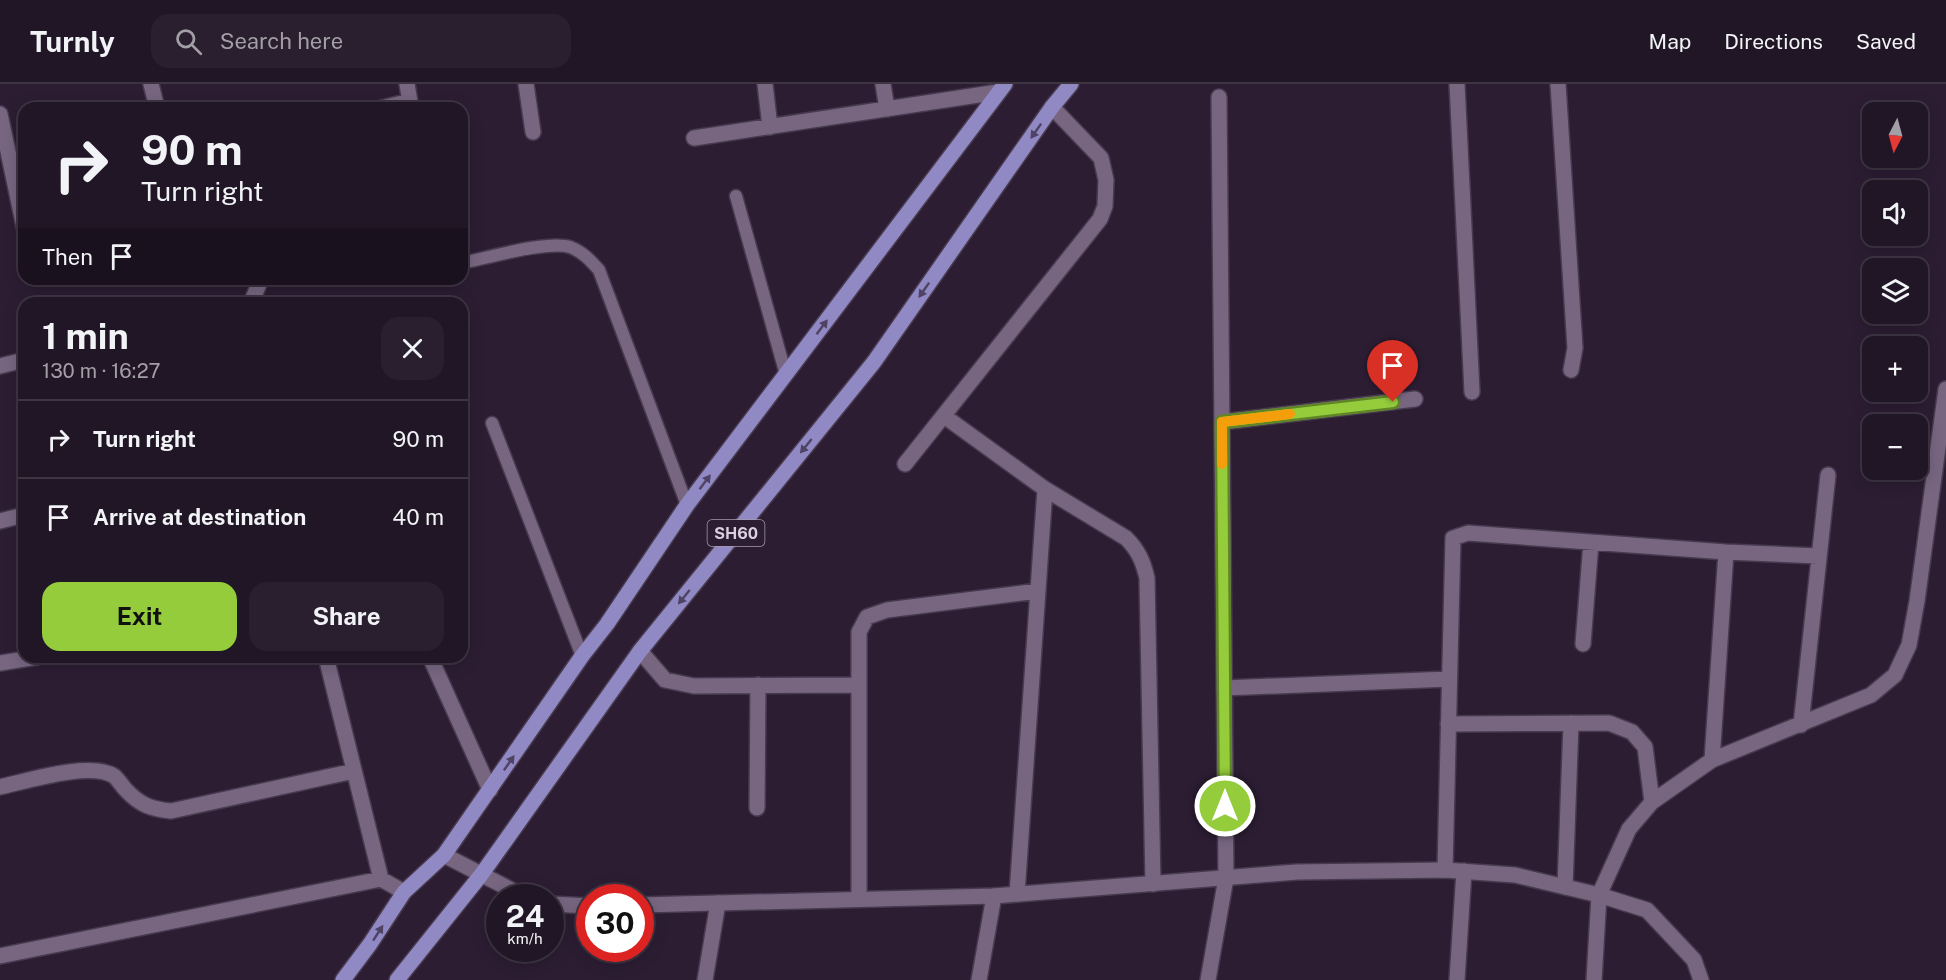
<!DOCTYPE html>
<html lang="en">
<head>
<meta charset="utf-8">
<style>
	:root { --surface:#211626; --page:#291f2e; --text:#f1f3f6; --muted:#a29fa7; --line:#3e3543; --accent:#94cc3c }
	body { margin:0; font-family:"Public Sans",sans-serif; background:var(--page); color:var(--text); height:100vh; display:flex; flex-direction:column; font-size:22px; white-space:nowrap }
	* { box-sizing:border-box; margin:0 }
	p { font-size:20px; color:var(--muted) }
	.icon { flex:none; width:33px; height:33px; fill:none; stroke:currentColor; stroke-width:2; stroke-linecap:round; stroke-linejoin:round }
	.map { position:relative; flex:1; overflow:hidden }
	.side { position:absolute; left:18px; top:213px; width:450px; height:366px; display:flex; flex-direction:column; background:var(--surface); border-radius:18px; box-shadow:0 3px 15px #0003,0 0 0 2px var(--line) }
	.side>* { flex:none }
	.hud { position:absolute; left:18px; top:18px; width:450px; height:183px; border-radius:18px; box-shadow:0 3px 15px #0003,0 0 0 2px var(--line); background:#211626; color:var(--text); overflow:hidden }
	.needle { width:39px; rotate:186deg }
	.tools { position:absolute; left:1862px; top:18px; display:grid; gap:12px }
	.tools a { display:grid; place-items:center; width:66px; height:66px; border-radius:12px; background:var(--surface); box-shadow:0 3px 15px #0003,0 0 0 2px var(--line); font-size:30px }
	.speed { position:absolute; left:486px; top:800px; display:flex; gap:12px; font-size:30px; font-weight:700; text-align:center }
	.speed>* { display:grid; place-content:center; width:78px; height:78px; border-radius:50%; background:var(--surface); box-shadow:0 3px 15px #0003,0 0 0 2px var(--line); line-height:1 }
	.speed small { font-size:15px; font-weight:400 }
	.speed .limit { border:9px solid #d22; background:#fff; color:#111 }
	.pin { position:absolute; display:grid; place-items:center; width:51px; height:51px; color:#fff; margin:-62px -26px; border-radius:50% 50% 50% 0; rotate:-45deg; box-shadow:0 0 6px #0007 }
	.pin .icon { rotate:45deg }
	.me { position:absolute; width:66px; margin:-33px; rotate:0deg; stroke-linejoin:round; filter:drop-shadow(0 0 4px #0008) }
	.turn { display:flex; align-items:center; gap:21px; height:126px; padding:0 24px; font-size:27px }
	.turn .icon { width:78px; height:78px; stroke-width:2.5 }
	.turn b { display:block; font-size:42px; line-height:51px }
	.then { display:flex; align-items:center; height:57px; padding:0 24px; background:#0003; gap:12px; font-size:22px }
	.round { display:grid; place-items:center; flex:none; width:63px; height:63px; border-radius:18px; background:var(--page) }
	.headline { display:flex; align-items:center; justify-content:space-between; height:102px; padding:0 24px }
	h1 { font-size:36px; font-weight:700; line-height:45px }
	.cta { display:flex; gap:12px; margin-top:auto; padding:12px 24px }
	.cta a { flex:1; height:69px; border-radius:18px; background:var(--accent); color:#111; font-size:24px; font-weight:700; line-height:69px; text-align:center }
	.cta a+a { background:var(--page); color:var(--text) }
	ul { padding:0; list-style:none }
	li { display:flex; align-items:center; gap:18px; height:78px; padding:0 24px; border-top:2px solid var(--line) }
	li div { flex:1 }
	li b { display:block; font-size:22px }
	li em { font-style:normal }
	header { display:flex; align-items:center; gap:36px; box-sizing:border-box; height:84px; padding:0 30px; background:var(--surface); border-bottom:2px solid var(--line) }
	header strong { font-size:28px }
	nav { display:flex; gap:33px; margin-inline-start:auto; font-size:21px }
	.search { width:420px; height:54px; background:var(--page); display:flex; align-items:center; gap:15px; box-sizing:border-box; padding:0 21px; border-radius:18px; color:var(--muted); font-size:22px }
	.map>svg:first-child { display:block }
</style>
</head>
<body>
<header>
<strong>Turnly</strong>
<div class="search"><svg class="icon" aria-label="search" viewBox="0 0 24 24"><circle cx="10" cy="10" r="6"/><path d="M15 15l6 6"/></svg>Search here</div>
<nav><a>Map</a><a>Directions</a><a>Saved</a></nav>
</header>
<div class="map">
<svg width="1946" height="896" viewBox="0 0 1946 896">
	<rect width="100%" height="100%" fill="#2c1d33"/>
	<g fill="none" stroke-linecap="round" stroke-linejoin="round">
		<defs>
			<path id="lane" d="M 736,112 L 786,291
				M 462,179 C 487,174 548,156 570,163 C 583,168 590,176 599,186 L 687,421
				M 492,339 L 582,572"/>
			<path id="street" d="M 151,0 L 157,24
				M 407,0 L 411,24
				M 526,0 L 533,48
				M 765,0 L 770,43
				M 883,0 L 887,25
				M 1457,0 L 1472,308
				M 1558,0 L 1575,264 L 1571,286
				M 382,24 L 410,17
				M 0,30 L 24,143
				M 694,54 L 998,8
				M 251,219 L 259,200 L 257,195
				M 0,282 L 24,276
				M 944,332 L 1045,405 L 1126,454 C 1138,466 1143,477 1147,494 L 1153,800
				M 1222,338 L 1415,315
				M 905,380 L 1100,135 L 1105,122 L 1106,96 L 1101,74 L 1052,23
				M 0,437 L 24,431
				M 1583,560 L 1591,458
				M 640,567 L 665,596 L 694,602 L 859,601
				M 326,573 L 381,795
				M 430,573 L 490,706
				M 0,579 L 37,573
				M 1224,604 L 1449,595
				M 1448,640 L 1609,639 L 1632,648 L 1645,663 L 1652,718
				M 1801,641 L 1828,391
				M 1712,676 L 1726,468
				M 0,703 C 27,697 90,677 114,692 C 118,695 122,702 126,706 C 140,721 151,725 171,727 L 354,687
				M 757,724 L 758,601
				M 1445,786 L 1453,454 L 1468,449 L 1726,468 L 1819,472
				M 1565,803 L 1571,639
				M 1017,810 L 1045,405
				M 859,815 L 859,548 L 867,533 L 887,526 L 1038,507
				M 0,872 L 381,795 L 404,808
				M 705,896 L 718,819
				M 979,896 L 994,812
				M 1208,896 L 1226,794 L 1219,13
				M 1457,896 L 1464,787
				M 1594,896 L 1599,811 L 1629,745 L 1652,718 L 1712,676 L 1871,611 L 1895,591 L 1909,561 L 1917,517 L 1946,305"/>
			<path id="secondary" d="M 444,771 L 525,813
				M 550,820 L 590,822
				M 640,821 L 994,812 L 1297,788 L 1445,786 L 1515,791 L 1599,811 L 1647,826 L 1694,876 L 1701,896"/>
			<path id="primary" d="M 343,896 L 370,860 L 404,808 L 444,771 L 582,572 L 607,540 L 687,421 L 1005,0
				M 397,896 L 481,791 L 640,567 L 874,278 L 1052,23 L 1071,0"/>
		</defs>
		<use href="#lane" stroke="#473a4e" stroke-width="15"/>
		<use href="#street" stroke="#473a4e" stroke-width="18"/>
		<use href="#secondary" stroke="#473a4e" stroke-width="18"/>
		<use href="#primary" stroke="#473a4e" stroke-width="18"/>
		<use href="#lane" stroke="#786681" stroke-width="12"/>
		<use href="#street" stroke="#786681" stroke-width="15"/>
		<use href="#secondary" stroke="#786681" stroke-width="15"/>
		<use href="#primary" stroke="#9089c3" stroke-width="15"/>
	</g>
	<defs><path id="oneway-solid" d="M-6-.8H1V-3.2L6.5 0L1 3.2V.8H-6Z" transform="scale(1.5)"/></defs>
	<g fill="#4f4365">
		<use href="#oneway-solid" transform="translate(1036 47) rotate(125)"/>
		<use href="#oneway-solid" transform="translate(924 206) rotate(125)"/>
		<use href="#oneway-solid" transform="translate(822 243) rotate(-53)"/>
		<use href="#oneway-solid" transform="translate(806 362) rotate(129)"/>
		<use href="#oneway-solid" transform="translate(705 398) rotate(-53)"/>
		<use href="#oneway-solid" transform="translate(684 513) rotate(129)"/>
		<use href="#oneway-solid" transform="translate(509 679) rotate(-55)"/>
		<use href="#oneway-solid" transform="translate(378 849) rotate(-57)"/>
	</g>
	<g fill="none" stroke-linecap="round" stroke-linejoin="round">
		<defs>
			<path id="route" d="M 1225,722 L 1222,338 L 1393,318"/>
		</defs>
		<use href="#route" stroke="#608527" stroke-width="15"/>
		<use href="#route" stroke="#94cc3c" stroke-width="10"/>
		<path stroke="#f59e0b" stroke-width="10" d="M 1222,380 L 1222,338 L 1290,330"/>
	</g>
	<g text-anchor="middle" stroke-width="6" stroke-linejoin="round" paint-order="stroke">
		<rect fill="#2c1d33" stroke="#a69aab" stroke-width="1.5" x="707.5" y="436" width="57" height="26" rx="4.5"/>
		<g font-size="16" font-weight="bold" fill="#dacfdf">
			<text x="736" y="455">SH60</text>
		</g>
	</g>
</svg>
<div class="tools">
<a><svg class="needle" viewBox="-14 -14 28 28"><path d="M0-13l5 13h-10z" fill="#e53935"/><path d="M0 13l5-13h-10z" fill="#a29fa7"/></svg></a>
<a><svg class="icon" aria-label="sound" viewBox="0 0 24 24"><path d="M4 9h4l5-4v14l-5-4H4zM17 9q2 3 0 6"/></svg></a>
<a><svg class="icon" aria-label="layers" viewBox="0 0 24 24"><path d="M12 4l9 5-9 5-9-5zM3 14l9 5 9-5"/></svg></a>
<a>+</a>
<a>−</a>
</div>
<div class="speed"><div>24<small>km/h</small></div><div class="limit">30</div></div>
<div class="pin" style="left:1393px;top:318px;background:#d93025"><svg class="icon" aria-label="arrive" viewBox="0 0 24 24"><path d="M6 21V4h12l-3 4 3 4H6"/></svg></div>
<svg class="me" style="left:1225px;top:722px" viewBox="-20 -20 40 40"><circle r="17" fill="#94cc3c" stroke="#fff" stroke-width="3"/><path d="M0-11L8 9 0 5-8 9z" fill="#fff"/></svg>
<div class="hud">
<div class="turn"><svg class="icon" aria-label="right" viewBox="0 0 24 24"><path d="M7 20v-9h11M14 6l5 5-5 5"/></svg><div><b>90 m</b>Turn right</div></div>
<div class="then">Then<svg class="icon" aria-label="arrive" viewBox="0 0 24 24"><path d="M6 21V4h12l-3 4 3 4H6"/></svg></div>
</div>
<section class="side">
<div class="headline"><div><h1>1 min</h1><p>130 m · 16:27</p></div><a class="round"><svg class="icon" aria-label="close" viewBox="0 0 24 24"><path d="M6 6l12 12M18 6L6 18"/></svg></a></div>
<ul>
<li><svg class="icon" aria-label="right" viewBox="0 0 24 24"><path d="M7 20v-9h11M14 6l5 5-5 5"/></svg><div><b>Turn right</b></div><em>90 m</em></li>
<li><svg class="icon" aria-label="arrive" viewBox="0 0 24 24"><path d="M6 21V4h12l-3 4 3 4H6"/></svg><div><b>Arrive at destination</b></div><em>40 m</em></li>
</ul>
<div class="cta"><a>Exit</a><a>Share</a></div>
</section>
</div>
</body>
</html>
